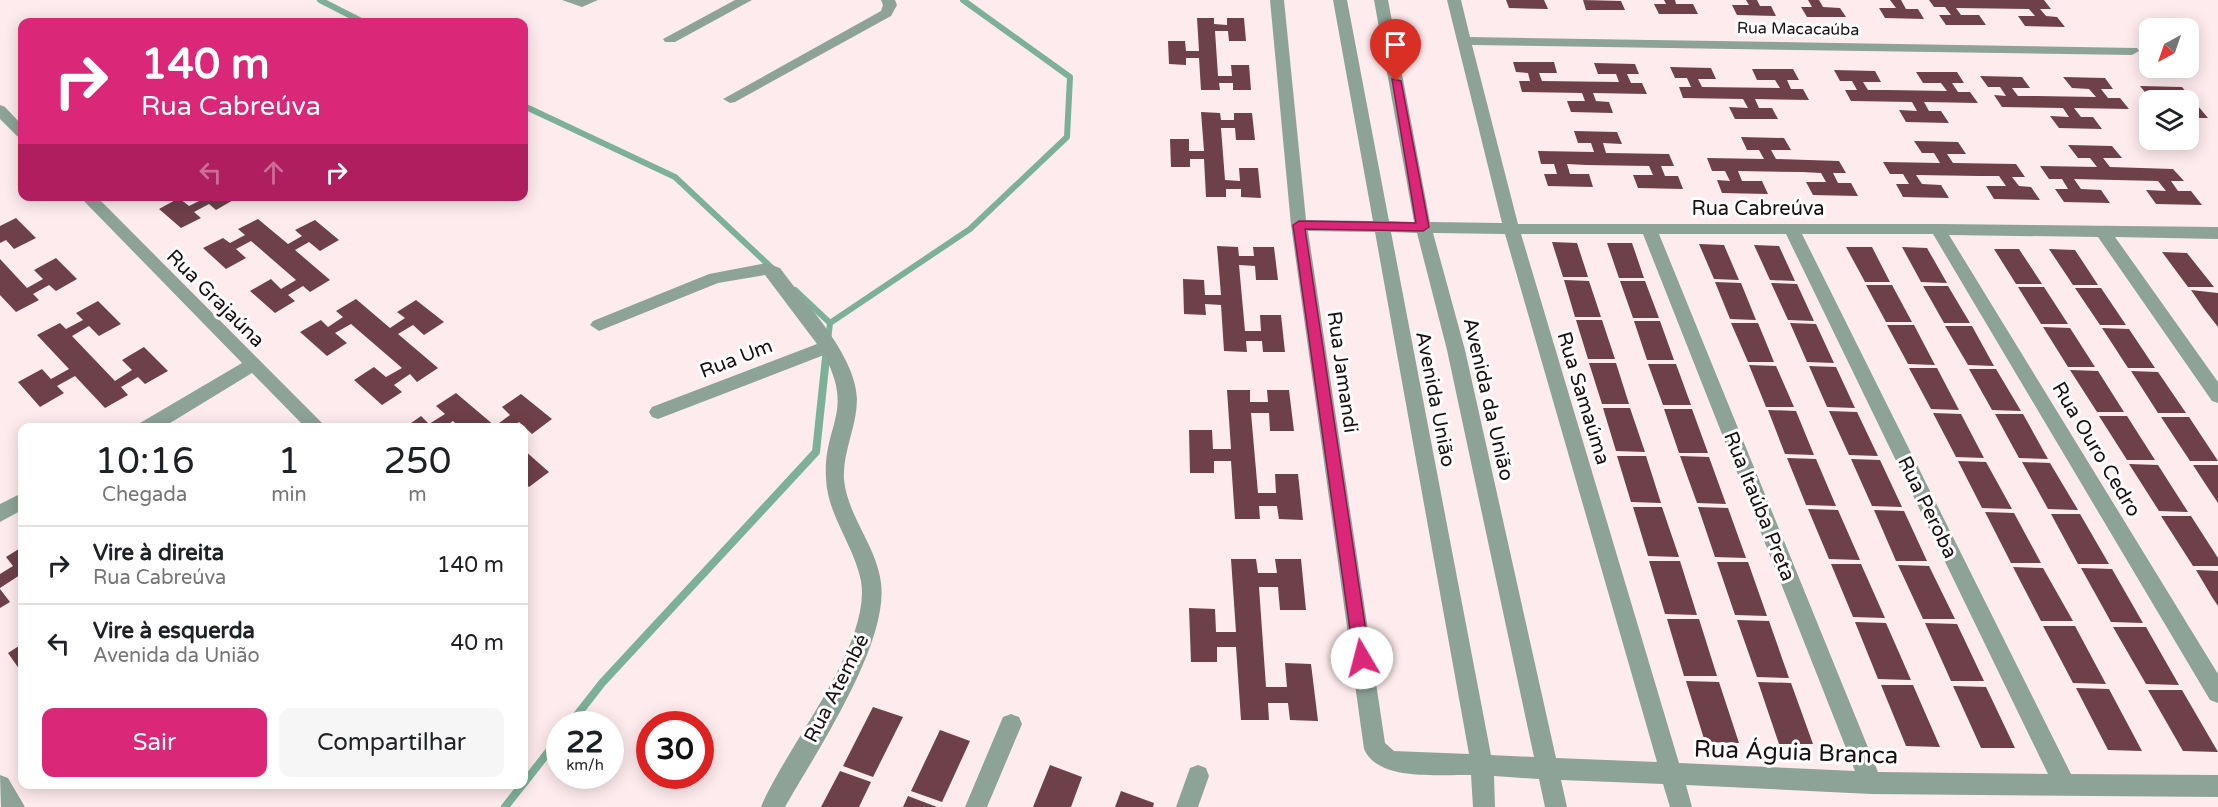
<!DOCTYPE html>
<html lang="pt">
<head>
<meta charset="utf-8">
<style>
	:root { --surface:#fff; --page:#f6f6f6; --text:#202124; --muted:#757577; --line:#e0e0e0; --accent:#db2777 }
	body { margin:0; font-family:"Varela Round",sans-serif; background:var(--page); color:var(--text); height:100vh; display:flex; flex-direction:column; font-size:22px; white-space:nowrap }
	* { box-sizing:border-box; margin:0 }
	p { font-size:20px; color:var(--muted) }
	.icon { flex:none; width:33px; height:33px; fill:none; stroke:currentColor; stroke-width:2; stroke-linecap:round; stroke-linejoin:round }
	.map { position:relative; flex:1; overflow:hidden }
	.drawer { position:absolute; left:18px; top:423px; width:510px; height:366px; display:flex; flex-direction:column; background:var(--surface); border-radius:12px; box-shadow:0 3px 15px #0003 }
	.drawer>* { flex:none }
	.top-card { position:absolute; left:18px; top:18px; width:510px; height:183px; border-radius:12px; box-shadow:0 3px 15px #0003; background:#db2777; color:#fff; overflow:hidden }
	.needle { width:39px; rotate:220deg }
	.tools { position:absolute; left:2139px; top:18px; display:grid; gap:12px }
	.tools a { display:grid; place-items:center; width:60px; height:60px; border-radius:12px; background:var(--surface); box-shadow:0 3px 15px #0003; font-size:30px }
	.speed { position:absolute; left:546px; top:711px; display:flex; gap:12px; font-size:30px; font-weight:700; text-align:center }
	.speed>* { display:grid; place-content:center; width:78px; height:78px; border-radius:50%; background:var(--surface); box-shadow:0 3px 15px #0003; line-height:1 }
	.speed small { font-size:15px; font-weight:400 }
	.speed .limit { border:9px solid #d22; background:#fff; color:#111 }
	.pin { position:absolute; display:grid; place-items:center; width:51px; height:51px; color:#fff; margin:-62px -26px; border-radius:50% 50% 50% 0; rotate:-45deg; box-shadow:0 0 6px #0007 }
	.pin .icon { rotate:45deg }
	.me { position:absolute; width:66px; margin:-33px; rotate:352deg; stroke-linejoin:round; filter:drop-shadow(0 0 4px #0008) }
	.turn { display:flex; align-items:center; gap:21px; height:126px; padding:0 24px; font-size:27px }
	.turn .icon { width:78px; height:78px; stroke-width:2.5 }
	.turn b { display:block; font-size:42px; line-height:51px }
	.lanes { display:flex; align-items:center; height:57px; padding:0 24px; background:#0003; justify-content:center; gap:30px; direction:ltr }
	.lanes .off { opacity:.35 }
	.eta { display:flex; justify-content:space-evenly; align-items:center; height:102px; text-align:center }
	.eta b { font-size:36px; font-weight:600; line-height:42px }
	.primary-button { display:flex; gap:12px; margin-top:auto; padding:12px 24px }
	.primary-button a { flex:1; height:69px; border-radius:12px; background:var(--accent); color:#fff; font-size:24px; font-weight:600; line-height:69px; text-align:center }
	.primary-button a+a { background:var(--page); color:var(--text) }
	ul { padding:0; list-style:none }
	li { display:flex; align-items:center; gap:18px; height:78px; padding:0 24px; border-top:2px solid var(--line) }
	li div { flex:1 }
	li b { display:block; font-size:22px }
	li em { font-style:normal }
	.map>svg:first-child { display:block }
</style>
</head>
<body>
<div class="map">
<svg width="2218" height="807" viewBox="0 0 2218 807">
	<rect width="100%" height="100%" fill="#feebee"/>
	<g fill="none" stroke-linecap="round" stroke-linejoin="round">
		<path stroke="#7db099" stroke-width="6" d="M 320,0 L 363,22
			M 524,106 L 675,177 L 773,269
			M 795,290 L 830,323
			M 827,350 L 830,323 L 970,229 L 1067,137 L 1070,77 L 963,0"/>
		<path stroke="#7db099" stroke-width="8" d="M 570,724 L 602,683 L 816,452 L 827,348
			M 524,783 L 560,737
			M 505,807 L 523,784"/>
	</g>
	<path fill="#6e404a" d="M 1506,0 L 1544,0 L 1548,9 L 1509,8 Z
		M 1583,0 L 1621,1 L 1625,10 L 1586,10 Z
		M 1664,0 L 1675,0 L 1676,4 L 1693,4 L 1698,14 L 1659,14 L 1654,4 L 1666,4 Z
		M 1746,0 L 1757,0 L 1760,6 L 1771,6 L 1776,16 L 1737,15 L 1732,5 L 1749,5 Z
		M 1808,0 L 1819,0 L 1823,7 L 1840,8 L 1846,17 L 1807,17 L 1801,7 L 1812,7 Z
		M 1890,0 L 1901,0 L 1906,9 L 1918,9 L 1924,19 L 1885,18 L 1879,8 L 1896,8 Z
		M 1929,0 L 2044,0 L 2051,9 L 2040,9 L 2046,16 L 2057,17 L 2065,27 L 2025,26 L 2018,16 L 2035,16 L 2029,9 L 1956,8 L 1961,15 L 1979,15 L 1986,25 L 1946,25 L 1939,15 L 1951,15 L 1945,7 L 1934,7 Z
		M 1197,18 L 1214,18 L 1214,24 L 1227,25 L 1227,18 L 1244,18 L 1246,41 L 1229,41 L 1228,31 L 1215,31 L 1218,76 L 1232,76 L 1231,65 L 1249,65 L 1251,90 L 1233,90 L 1233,83 L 1219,83 L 1220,90 L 1201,90 L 1199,58 L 1186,58 L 1186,65 L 1169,64 L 1168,41 L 1185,41 L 1186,51 L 1199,51 Z
		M 1513,62 L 1554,62 L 1557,73 L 1539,73 L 1542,81 L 1619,82 L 1616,74 L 1598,74 L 1594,63 L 1635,64 L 1639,74 L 1627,74 L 1631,83 L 1642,83 L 1647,94 L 1593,93 L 1596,101 L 1609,102 L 1613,113 L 1571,112 L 1567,101 L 1585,101 L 1582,93 L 1522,92 L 1519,81 L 1530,81 L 1528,73 L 1516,72 Z
		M 1670,67 L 1711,68 L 1716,79 L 1698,79 L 1702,87 L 1780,88 L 1775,80 L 1757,80 L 1752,69 L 1793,69 L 1799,80 L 1787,80 L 1791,89 L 1803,89 L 1809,100 L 1755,99 L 1759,108 L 1772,108 L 1778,119 L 1735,119 L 1729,107 L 1748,108 L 1743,99 L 1683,98 L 1679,87 L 1691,87 L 1687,78 L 1675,78 Z
		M 1834,70 L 1875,71 L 1881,82 L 1863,82 L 1868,90 L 1887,90 L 1947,91 L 1941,83 L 1923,83 L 1916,72 L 1957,72 L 1964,83 L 1952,83 L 1958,92 L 1970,92 L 1978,103 L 1924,102 L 1929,111 L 1941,111 L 1949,123 L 1906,122 L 1899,110 L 1917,111 L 1912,102 L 1851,101 L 1845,90 L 1857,90 L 1852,81 L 1840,81 Z
		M 1980,76 L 2022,77 L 2030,88 L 2012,88 L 2018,96 L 2036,96 L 2096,97 L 2089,89 L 2072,88 L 2063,77 L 2105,78 L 2113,89 L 2101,89 L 2108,98 L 2120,98 L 2129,109 L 2074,108 L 2081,117 L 2093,117 L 2102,129 L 2059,128 L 2050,116 L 2069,117 L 2063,108 L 2002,107 L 1994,95 L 2006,96 L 2000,87 L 1988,87 Z
		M 2140,86 L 2182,87 L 2191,98 L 2170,100 L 2167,97 L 2149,97 Z
		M 2188,106 L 2198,106 L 2208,118 L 2188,118 Z
		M 1201,112 L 1220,113 L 1221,120 L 1234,120 L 1234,113 L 1252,113 L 1255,140 L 1236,140 L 1235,128 L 1221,128 L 1225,180 L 1240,181 L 1239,168 L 1258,168 L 1261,198 L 1241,197 L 1241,189 L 1226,189 L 1226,197 L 1206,197 L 1204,159 L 1190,159 L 1190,167 L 1171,167 L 1170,139 L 1189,139 L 1189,151 L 1204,151 Z
		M 1574,131 L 1617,132 L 1622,144 L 1603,143 L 1606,153 L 1669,154 L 1674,166 L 1661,166 L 1665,176 L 1678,176 L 1683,189 L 1638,188 L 1633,175 L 1653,175 L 1649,166 L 1586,165 L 1567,164 L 1570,174 L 1589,174 L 1593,187 L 1548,186 L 1544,174 L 1557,174 L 1554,164 L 1541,164 L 1538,151 L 1594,152 L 1591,143 L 1578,143 Z
		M 1741,137 L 1784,138 L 1791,150 L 1771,150 L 1776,159 L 1839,161 L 1846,173 L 1833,173 L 1838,183 L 1851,183 L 1858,196 L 1813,195 L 1806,182 L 1826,182 L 1821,173 L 1802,172 L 1738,171 L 1742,181 L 1762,181 L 1768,194 L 1722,193 L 1717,180 L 1730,181 L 1725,171 L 1712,171 L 1707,158 L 1764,159 L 1759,150 L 1747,150 Z
		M 1914,141 L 1958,142 L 1966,154 L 1947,154 L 1953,163 L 2016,164 L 2025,177 L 2012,177 L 2019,186 L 2031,187 L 2040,200 L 1994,199 L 1986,186 L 2006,186 L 1999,176 L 1980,176 L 1916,175 L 1922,184 L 1941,185 L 1949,198 L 1903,197 L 1896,184 L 1909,184 L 1903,174 L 1890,174 L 1883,162 L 1940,163 L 1934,153 L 1922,153 Z
		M 2068,145 L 2112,146 L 2122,158 L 2103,158 L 2110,167 L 2173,169 L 2184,181 L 2171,181 L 2178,191 L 2191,191 L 2202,205 L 2156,204 L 2146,190 L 2166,191 L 2158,181 L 2074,179 L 2081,189 L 2101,190 L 2110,203 L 2064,202 L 2055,189 L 2068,189 L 2062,179 L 2049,179 L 2040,166 L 2097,167 L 2090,158 L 2078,158 Z
		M 201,196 L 232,196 L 235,199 L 216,210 L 209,204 L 194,212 L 201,218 L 181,228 L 159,209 L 179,198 L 189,206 L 203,199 Z
		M 16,218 L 36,238 L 14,249 L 6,240 L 0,243 L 0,226 Z
		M 258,219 L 288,244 L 302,236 L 295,230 L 315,220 L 339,240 L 320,251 L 309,242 L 295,250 L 330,280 L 310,292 L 303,286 L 288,295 L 295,301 L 275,313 L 250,291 L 271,279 L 281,289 L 296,280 L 251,241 L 236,249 L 246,258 L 226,269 L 203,248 L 223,238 L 230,243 L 245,235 L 238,229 Z
		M 1552,242 L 1577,243 L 1588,277 L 1563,277 Z
		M 1607,243 L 1632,243 L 1644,278 L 1619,278 Z
		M 1699,244 L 1724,245 L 1739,280 L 1714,279 Z
		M 1754,245 L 1779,246 L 1795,281 L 1770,280 Z
		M 1217,246 L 1238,247 L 1239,256 L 1254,256 L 1253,247 L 1274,247 L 1278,280 L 1256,280 L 1255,266 L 1239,265 L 1245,331 L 1261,331 L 1260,315 L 1281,315 L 1285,352 L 1263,352 L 1262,341 L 1246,341 L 1247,352 L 1224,351 L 1221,305 L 1205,304 L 1206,315 L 1184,314 L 1183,279 L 1204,280 L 1205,295 L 1221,295 Z
		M 1846,247 L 1872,247 L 1890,282 L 1865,282 Z
		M 1902,247 L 1927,248 L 1947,283 L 1921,282 Z
		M 1994,249 L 2019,249 L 2042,284 L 2016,284 Z
		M 2049,249 L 2075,250 L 2098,285 L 2073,285 Z
		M 2162,252 L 2187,253 L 2214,287 L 2188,287 Z
		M 56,258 L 77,279 L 56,291 L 49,285 L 33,294 L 39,300 L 16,312 L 0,295 L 0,259 L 27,288 L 43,279 L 34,270 Z
		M 1564,280 L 1589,281 L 1601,317 L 1575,317 Z
		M 1620,281 L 1645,281 L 1659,318 L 1633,318 Z
		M 1715,282 L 1741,283 L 1756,320 L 1730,319 Z
		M 1771,283 L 1797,284 L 1814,321 L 1788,320 Z
		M 1866,285 L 1892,285 L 1912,322 L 1886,322 Z
		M 1923,286 L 1948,286 L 1970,323 L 1944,323 Z
		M 2018,287 L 2044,287 L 2068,324 L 2041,324 Z
		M 2075,288 L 2101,288 L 2126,325 L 2100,325 Z
		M 2191,290 L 2218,293 L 2218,327 L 2204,309 Z
		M 356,299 L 390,328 L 405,318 L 397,312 L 416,300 L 444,322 L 424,335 L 413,325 L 398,334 L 438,368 L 417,382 L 410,374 L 394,385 L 402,392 L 382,405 L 354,380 L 374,367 L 386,377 L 402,368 L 351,324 L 335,333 L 347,343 L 327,356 L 300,332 L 321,320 L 328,327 L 343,317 L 336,311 Z
		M 98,301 L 121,324 L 99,336 L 89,326 L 72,336 L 115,381 L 132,370 L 122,360 L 144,347 L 168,371 L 145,384 L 138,377 L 121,387 L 128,395 L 105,408 L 75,376 L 57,386 L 64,393 L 40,407 L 18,382 L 42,369 L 51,379 L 69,369 L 37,335 L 60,323 L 66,329 L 83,320 L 76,313 Z
		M 1576,320 L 1602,320 L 1615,359 L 1588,359 Z
		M 1634,321 L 1660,321 L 1674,360 L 1647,360 Z
		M 1731,323 L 1758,323 L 1774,362 L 1748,362 Z
		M 1790,323 L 1816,324 L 1834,363 L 1807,362 Z
		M 1887,325 L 1914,325 L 1935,365 L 1908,364 Z
		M 1945,326 L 1972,326 L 1994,366 L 1968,365 Z
		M 2043,327 L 2070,328 L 2095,367 L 2068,367 Z
		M 2102,328 L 2129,329 L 2155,368 L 2128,368 Z
		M 1589,363 L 1616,363 L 1629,404 L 1602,404 Z
		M 1648,364 L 1676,364 L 1691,405 L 1663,405 Z
		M 1749,365 L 1776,366 L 1794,407 L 1766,407 Z
		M 1809,366 L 1836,367 L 1855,408 L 1827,407 Z
		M 1909,368 L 1937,368 L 1959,410 L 1931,409 Z
		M 1969,369 L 1996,369 L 2021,411 L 1992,410 Z
		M 2070,370 L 2098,371 L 2124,412 L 2097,412 Z
		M 2131,371 L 2158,372 L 2186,413 L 2158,413 Z
		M 1227,390 L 1250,390 L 1250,402 L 1268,402 L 1267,390 L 1289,390 L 1294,431 L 1270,431 L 1269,413 L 1251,413 L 1258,493 L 1276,493 L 1275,474 L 1298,474 L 1303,520 L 1279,519 L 1277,506 L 1259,506 L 1260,519 L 1235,519 L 1231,461 L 1214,461 L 1214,473 L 1190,473 L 1189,430 L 1212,430 L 1213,449 L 1231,449 Z
		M 456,393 L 495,426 L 510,415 L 502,407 L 521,394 L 552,419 L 532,434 L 519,422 L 512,428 L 460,428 L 453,421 L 443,428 L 404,428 L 421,416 L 429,424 L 445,414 L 436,406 Z
		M 1603,408 L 1630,408 L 1645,452 L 1616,451 Z
		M 1664,409 L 1692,409 L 1708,453 L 1679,453 Z
		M 1768,410 L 1796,411 L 1814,455 L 1785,454 Z
		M 1829,411 L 1857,412 L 1878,456 L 1849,455 Z
		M 1933,413 L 1961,414 L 1984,458 L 1956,457 Z
		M 1995,414 L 2023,414 L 2048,459 L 2019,458 Z
		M 2099,416 L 2127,416 L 2155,460 L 2127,460 Z
		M 2161,417 L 2189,417 L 2218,461 L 2190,461 Z
		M 524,450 L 549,472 L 529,487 L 524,482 Z
		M 1617,456 L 1646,456 L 1661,503 L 1631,502 Z
		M 1680,456 L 1709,457 L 1726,504 L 1697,503 Z
		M 1787,458 L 1816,459 L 1836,506 L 1806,505 Z
		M 1851,459 L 1880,460 L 1902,507 L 1872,506 Z
		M 1958,461 L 1986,462 L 2012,509 L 1982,508 Z
		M 2022,462 L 2050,463 L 2078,510 L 2048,509 Z
		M 2129,464 L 2158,465 L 2188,512 L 2159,511 Z
		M 2193,465 L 2218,465 L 2218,503 L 2208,488 Z
		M 1633,507 L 1662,507 L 1679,557 L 1648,556 Z
		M 1698,507 L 1728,508 L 1746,558 L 1715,557 Z
		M 1808,509 L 1838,510 L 1860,560 L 1829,559 Z
		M 1874,510 L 1904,511 L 1927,561 L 1896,561 Z
		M 1985,512 L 2014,513 L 2041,563 L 2011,563 Z
		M 2051,514 L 2080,514 L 2109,564 L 2078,564 Z
		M 2161,516 L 2191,516 L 2218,558 L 2218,566 L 2193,566 Z
		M 22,547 L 22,578 L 20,575 L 0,588 L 0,574 L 13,566 L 6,557 Z
		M 1231,559 L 1256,559 L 1258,573 L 1277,573 L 1275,559 L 1301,559 L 1306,610 L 1280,610 L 1278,587 L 1259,587 L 1266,687 L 1287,687 L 1285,663 L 1311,664 L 1318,721 L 1290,720 L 1288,703 L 1268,703 L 1269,720 L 1241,720 L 1236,647 L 1217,647 L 1217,662 L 1191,662 L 1189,608 L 1215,609 L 1216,632 L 1236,632 Z
		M 1649,561 L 1680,561 L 1697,615 L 1665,614 Z
		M 1717,562 L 1748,562 L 1767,616 L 1735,615 Z
		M 1831,564 L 1861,564 L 1885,618 L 1853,617 Z
		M 1898,565 L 1929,566 L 1955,619 L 1923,619 Z
		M 2013,567 L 2043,568 L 2073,621 L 2041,621 Z
		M 2081,568 L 2112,569 L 2143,623 L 2111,622 Z
		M 2196,570 L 2218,571 L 2218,606 L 2212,597 Z
		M 0,589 L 10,602 L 0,608 Z
		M 1667,619 L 1699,619 L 1717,676 L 1684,676 Z
		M 1737,620 L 1769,621 L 1789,678 L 1757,677 Z
		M 1855,622 L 1886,623 L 1911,680 L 1878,679 Z
		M 1925,623 L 1957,624 L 1984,681 L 1951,681 Z
		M 2043,626 L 2075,626 L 2106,684 L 2073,683 Z
		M 2113,627 L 2146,627 L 2179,685 L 2146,684 Z
		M 22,644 L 22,673 L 8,653 Z
		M 1686,681 L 1719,682 L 1739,743 L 1705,742 Z
		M 1758,682 L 1791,683 L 1813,744 L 1779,744 Z
		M 1881,685 L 1913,685 L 1940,747 L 1906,746 Z
		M 1953,686 L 1986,687 L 2015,748 L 1981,748 Z
		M 2076,688 L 2109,689 L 2142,751 L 2108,750 Z
		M 2148,690 L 2182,690 L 2218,752 L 2183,751 Z
		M 873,707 L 903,717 L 873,777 L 843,766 Z
		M 940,730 L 970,741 L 942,802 L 911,791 Z
		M 1050,765 L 1082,777 L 1071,807 L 1033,807 Z
		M 840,771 L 871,782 L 859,807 L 821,807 Z
		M 1121,791 L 1154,803 L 1153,807 L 1115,807 Z
		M 908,796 L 937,807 L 903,807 Z"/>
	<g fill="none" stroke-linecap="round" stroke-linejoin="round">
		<path fill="#8da398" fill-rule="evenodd" d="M 562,0 L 598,0 L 582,7 Z
			M 735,0 L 752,0 L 675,42 L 665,42 L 663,39 Z
			M 881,0 L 895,0 L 897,5 L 891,16 L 735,102 L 730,103 L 723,99 L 881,11 L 883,5 Z
			M 1270,0 L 1284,0 L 1306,220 L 1373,221 L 1333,0 L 1347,0 L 1389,221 L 1414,222 L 1374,0 L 1388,0 L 1430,222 L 1502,223 L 1447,0 L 1461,0 L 1470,37 L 2137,48 L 2139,51 L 2132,55 L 1472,45 L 1518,224 L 1938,224 L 2218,227 L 2218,239 L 2115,237 L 2218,382 L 2218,403 L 2212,401 L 2098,237 L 1949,235 L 2218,674 L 2218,703 L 2210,700 L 1933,234 L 1802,234 L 2071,774 L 2218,775 L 2218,797 L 1871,794 L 1686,785 L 1692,807 L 1670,807 L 1663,784 L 1561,780 L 1567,807 L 1545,807 L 1539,779 L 1494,776 L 1495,807 L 1473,807 L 1471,775 C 1440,774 1378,782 1364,749 L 1291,225 ZM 1308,231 L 1375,232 L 1469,754 L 1394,751 L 1385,743 ZM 1391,232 L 1417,233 L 1447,350 L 1534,757 L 1491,755 ZM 1433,233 L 1505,234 L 1657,762 L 1556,758 L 1465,350 ZM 1521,234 L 1643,234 L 1855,771 L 1679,763 ZM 1659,234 L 1786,234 L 2048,774 L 1878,772 Z
			M 0,105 L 5,107 L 22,125 L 22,138 L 17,136 L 0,119 Z
			M 79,196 L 96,196 L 327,428 L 306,428 L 252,373 L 162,428 L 137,428 L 140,423 L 242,363 Z
			M 766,263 L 780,268 C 805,303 856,355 857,399 C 857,427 842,453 844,480 C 848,517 877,547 881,583 C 889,644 815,754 785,807 L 761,807 C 785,748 872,646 861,581 C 854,545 827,515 826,478 C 823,425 855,412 824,355 L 658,419 L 652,417 L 649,412 L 652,407 L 817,344 L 765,275 L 718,283 L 599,331 L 590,325 L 593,321 L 709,274 Z
			M 22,493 L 22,510 L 0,522 L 0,504 Z
			M 1011,714 L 1019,717 L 1022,724 L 987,807 L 965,807 L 1003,717 Z
			M 1198,765 L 1206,768 L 1209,776 L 1198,807 L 1176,807 L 1190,768 Z
			M 0,775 L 8,778 L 25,807 L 1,807 Z"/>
	</g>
	<path fill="#db2777" stroke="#8e194d" stroke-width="1.5" d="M 1392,79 L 1401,81 L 1429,227 L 1423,231 L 1305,229 L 1370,658 L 1368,663 L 1362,665 L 1356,663 L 1354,658 L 1293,225 L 1299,221 L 1416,223 Z"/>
	<g text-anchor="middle" stroke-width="6" stroke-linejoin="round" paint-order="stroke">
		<g font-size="16" fill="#190f11" stroke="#fefefe">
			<text transform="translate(1798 28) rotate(1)" y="6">Rua Macacaúba</text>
		</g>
		<g font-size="20" fill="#190f11" stroke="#fefefe">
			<text x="1758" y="215">Rua Cabreúva</text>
			<text transform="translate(216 298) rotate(45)" y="7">Rua Grajaúna</text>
			<text transform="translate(736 358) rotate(-21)" y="7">Rua Um</text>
			<text transform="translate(1343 372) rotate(82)" y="7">Rua Jamandi</text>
			<text transform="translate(1584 398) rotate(73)" y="7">Rua Samaúma</text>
			<text transform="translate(1436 399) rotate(79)" y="7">Avenida União</text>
			<text transform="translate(1489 399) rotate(77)" y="7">Avenida da União</text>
			<text transform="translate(2097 449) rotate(59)" y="7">Rua Ouro Cedro</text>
			<text transform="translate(1760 506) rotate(68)" y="7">Rua Itaúba Preta</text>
			<text transform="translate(1928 507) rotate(64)" y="7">Rua Peroba</text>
			<text transform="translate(836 688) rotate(-63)" y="7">Rua Atembé</text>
		</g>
		<g font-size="24" fill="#190f11" stroke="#fefefe">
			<text transform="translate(1796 752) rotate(2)" y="8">Rua Águia Branca</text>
		</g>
	</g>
</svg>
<div class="tools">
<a><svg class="needle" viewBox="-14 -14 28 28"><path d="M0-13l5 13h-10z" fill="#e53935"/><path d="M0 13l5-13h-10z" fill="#757577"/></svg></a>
<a><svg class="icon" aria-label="layers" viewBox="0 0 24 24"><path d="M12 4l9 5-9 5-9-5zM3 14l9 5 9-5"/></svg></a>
</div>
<div class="speed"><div>22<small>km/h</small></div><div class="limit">30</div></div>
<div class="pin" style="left:1396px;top:81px;background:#d93025"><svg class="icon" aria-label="arrive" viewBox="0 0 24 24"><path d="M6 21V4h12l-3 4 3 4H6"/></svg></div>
<svg class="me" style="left:1362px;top:658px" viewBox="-20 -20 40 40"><circle r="19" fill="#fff"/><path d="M0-13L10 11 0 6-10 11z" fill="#db2777"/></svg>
<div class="top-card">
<div class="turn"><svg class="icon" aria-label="right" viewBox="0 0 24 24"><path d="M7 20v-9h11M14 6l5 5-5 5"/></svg><div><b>140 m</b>Rua Cabreúva</div></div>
<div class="lanes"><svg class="icon off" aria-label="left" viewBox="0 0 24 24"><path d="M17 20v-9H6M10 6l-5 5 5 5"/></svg><svg class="icon off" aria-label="ahead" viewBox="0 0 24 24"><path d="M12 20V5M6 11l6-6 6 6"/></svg><svg class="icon" aria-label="right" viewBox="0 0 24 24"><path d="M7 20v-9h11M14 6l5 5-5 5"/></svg></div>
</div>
<section class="drawer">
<div class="eta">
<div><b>10:16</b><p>Chegada</p></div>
<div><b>1</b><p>min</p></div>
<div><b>250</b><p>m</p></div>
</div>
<ul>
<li><svg class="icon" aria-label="right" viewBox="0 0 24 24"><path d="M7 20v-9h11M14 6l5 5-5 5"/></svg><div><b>Vire à direita</b><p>Rua Cabreúva</p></div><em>140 m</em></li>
<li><svg class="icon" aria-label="left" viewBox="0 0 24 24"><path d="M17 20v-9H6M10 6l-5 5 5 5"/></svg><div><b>Vire à esquerda</b><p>Avenida da União</p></div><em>40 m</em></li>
</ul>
<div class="primary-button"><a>Sair</a><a>Compartilhar</a></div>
</section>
</div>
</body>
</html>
